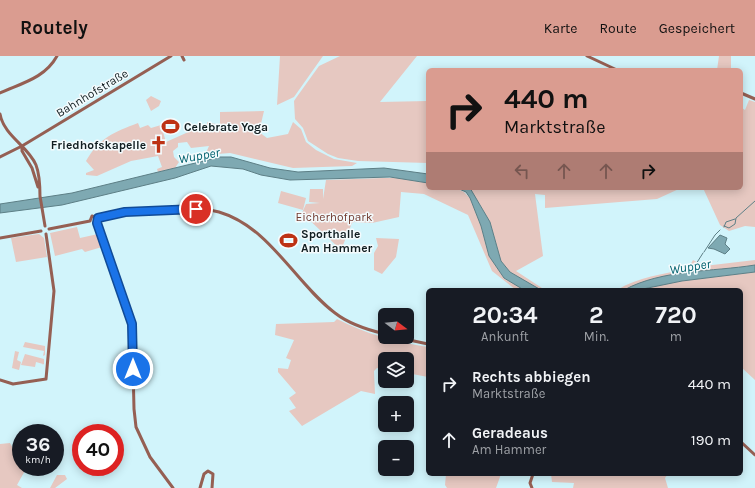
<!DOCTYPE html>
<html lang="de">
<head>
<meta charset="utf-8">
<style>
	:root { --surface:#171b24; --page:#242831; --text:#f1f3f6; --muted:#9ea1a6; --accent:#da9c90 }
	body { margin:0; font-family:Karla,sans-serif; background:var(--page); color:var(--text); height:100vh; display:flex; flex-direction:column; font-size:15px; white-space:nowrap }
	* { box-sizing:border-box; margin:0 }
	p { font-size:13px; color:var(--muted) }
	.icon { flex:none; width:22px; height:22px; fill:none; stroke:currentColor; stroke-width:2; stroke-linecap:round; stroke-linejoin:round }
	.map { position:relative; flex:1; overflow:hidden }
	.details { position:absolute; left:426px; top:232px; width:317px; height:188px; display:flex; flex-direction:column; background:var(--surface); border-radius:6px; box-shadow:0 2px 10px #0003 }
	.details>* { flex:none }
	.guide { position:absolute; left:426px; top:12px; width:317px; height:122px; border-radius:6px; box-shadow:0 2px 10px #0003; background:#da9c90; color:#111; overflow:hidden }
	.needle { width:26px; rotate:106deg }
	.tools { position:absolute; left:378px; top:252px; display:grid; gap:8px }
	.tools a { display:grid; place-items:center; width:36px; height:36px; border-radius:6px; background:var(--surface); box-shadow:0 2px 10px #0003; font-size:20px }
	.speed { position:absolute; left:12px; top:368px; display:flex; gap:8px; font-size:20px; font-weight:700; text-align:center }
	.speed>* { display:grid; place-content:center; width:52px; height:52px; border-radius:50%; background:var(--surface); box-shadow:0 2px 10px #0003; line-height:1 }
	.speed small { font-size:10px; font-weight:400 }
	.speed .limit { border:6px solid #d22; background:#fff; color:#111 }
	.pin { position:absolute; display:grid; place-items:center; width:34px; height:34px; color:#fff; margin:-17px; border:2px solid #fff; border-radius:50%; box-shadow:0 1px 4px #0007 }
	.me { position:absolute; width:44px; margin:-22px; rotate:0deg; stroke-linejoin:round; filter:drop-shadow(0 0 3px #0008) }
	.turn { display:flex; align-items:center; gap:14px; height:84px; padding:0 12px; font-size:18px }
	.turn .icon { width:52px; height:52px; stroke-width:2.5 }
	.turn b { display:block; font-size:28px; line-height:34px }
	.lanes { display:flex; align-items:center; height:38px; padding:0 12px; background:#0003; justify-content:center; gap:20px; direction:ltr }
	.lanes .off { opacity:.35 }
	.eta { display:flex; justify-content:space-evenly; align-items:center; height:68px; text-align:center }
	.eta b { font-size:24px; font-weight:700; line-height:28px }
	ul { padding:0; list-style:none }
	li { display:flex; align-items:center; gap:12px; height:56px; padding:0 12px }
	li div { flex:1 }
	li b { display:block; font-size:15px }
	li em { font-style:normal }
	header { display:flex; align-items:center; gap:24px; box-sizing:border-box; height:56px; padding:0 20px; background:var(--accent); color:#111 }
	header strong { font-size:19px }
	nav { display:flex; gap:22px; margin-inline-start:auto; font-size:14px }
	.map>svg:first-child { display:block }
</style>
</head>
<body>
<header>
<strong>Routely</strong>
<nav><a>Karte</a><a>Route</a><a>Gespeichert</a></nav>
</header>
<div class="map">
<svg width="755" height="432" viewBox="0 0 755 432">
	<rect width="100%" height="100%" fill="#d1f4fb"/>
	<path fill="#e6c8c1" d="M 280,0 L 323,0 L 294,41 L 277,49 Z
		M 340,0 L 417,0 L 380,46 L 428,45 L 428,107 L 358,105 L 338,102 L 328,98 L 308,85 L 303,72 L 295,63 L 294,45 L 296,42 L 319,10 Z
		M 719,0 L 731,0 L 731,14 L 717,14 Z
		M 151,40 L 161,45 L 159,50 L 151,55 L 146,44 Z
		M 741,40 L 742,52 L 745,54 L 749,44 L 755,46 L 755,171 L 745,170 L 729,175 L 720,169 L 703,132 L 741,132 Z
		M 264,55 L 259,76 L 267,82 L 288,78 L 293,66 L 301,73 L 306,86 L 316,94 L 334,103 L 357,107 L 352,110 L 293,112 L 230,97 L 205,99 L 209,90 L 191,92 L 187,86 L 178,87 L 178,91 L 173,95 L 174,101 L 179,106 L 175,112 L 158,116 L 157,113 L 162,111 L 158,100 L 131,105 L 97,120 L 86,119 L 86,117 L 94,114 L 86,105 C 99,82 114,76 138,67 L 140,72 L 148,69 L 151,72 L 161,69 L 166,86 L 195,73 L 207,72 L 207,66 L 220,69 L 220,56 Z
		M 383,122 L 399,122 L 428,127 L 428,132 L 456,132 L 464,136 L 470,142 L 481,170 L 489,200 L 504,222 L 524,234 L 516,234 L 492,215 L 468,159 L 424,138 L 401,136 L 399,161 L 372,167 L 354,166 L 352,167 L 341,194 L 302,157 L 306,148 L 320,147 L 309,146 L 310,133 L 323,133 L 323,143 L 326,124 Z
		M 470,132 L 497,133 L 681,132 L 657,143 L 545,152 L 545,139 L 535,138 L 543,200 L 516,215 L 545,234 L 541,234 L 510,216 L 501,205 L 490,166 Z
		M 281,135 L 306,142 L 303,154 L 278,147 Z
		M 77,171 L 80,182 L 98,178 L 102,191 L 85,196 L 82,193 L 55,200 L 50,177 Z
		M 39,178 L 44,182 L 47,201 L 16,206 L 11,182 Z
		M 376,182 L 399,183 L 396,201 L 382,218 L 374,214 L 374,197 L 378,190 Z
		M 693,204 L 704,210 L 755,204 L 755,209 C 726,214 696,215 667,220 C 650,222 632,234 617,234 C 638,221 663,218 688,213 Z
		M 755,216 L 755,324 L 741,311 L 741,234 L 638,234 L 682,225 Z
		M 337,263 C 366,278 396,286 428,291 L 428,321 L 407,317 L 407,303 L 385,303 L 385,313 L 377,312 L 374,315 L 375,338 L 361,335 L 302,370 L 289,355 L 296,352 L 289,342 L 296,337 L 278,316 L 278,312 L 288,313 L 291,304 L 286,302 L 294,284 L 275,279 L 276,268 L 334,266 Z
		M 25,286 L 45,290 L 45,299 L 43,300 L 44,295 L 23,291 Z
		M 15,295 L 19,296 L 17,304 L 21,306 L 19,314 L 12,312 Z
		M 25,298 L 44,303 L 44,308 L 42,309 L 43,308 L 36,306 L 35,311 L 21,309 Z
		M 10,387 L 15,396 L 21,397 L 21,411 L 27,411 L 17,429 L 22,432 L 0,432 L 0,388 Z
		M 446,418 L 501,418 L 496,432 L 447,432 L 445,429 Z
		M 551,418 L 668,418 L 665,422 L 668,432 L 573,432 L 574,427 L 552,426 Z
		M 57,419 L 65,419 L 67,423 L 55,432 L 50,432 Z"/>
	<path fill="#7ea9b2" stroke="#5d7f86" d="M 220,101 L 231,101 L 270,112 L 298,116 L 384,112 L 428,118 L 428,127 L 390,121 L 290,124 L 261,119 L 243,113 L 211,110 L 175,122 L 62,149 L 0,157 L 0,148 L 72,137 Z
		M 457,132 L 470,132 L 490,166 L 501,205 L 510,216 L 541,234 L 524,234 L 504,222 L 489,200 L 481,170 L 470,142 L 466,136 Z
		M 720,179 L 727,182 L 725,188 L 730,193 L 725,198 L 714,193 L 708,192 Z
		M 755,209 L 755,216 L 682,225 L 638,234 L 624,234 C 663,213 712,216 755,209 Z"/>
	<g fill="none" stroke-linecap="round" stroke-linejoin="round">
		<path stroke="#5d7f86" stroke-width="1" d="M 724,170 L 729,172 L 735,168 L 736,162 L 755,145
			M 724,171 L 726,166 L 735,163
			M 704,196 L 715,179 L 720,174
			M 689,219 L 703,197"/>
		<path stroke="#955f53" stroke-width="3" d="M 182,0 L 184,4
			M 587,0 L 617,14
			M 0,37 C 22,27 45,22 57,0
			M 741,37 L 755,43
			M 0,58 C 4,80 28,90 36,109 C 40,119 40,130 40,141
			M 22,90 L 22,95 L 32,112 L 38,131
			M 0,101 L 22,90 L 171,0
			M 40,140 L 45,170
			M 98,162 C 117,153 141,155 161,154 C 181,153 200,151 219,156 C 270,171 295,227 335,257 C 349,268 368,274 385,278
			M 90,165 L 92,160 L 98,162
			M 97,167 L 132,268 L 134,353 L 136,371 L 150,401 L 173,432
			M 49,173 L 90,165
			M 0,182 L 41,175
			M 395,281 L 428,288
			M 0,324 L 13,328 L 46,323 L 54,235 L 46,178
			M 741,386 L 755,399
			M 200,432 L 204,418 L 208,415 L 213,418 L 212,432
			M 532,432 L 530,427 L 533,418"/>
	</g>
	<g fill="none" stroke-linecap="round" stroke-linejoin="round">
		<defs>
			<path id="route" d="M 133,313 L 132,268 L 97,167 L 98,162 L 125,156 L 196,153"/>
		</defs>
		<use href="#route" stroke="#114b97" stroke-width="10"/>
		<use href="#route" stroke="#1a73e8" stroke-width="7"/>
	</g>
	<defs>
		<symbol id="stadium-bare" viewBox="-9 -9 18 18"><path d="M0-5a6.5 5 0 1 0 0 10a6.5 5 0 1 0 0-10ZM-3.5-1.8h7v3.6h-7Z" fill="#bd3214" stroke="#f4fbfd" stroke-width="2.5" paint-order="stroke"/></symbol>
		<symbol id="church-bare" viewBox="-9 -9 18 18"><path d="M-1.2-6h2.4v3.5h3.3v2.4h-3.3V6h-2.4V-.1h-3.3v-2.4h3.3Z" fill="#bd3214" stroke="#f4fbfd" stroke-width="2.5" paint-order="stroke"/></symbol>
	</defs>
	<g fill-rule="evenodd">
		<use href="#stadium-bare" x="158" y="58" width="25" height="25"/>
		<use href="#church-bare" x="146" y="76" width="25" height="25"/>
		<use href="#stadium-bare" x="276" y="172" width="25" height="25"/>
	</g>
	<g text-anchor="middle" stroke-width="3" stroke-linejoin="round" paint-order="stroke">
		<g font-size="12" fill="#111e21" stroke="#f4fbfd">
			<text transform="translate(92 37) rotate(-31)" y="4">Bahnhofstraße</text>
		</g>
		<g font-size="12" font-weight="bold" fill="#111e21" stroke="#f4fbfd" text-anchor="start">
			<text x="184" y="75">Celebrate Yoga</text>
			<text x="146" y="93" text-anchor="end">Friedhofskapelle</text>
			<text x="301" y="182">Sporthalle<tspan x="301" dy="14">Am Hammer</tspan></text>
		</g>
		<g font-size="12" fill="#723c31" stroke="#f4fbfd">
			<text x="334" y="165">Eicherhofpark</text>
		</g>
		<g font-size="13" font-style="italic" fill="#02626f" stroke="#f4fbfd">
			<text transform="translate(199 99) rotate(-10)" y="5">Wupper</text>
			<text transform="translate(690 210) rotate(-9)" y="5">Wupper</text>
		</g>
	</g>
</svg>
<div class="tools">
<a><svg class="needle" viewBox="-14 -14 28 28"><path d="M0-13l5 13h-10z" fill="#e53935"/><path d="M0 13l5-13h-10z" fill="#9ea1a6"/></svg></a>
<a><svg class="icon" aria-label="layers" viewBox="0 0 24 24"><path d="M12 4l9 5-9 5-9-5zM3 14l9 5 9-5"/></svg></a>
<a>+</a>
<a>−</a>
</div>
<div class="speed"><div>36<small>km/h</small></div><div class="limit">40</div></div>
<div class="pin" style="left:196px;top:153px;background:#d93025"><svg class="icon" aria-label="arrive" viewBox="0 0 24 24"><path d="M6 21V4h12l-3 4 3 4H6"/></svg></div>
<svg class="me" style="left:133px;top:313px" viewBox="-20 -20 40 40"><circle r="17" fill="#1a73e8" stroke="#fff" stroke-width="3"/><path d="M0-11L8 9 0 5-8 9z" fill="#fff"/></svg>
<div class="guide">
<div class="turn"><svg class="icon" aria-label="right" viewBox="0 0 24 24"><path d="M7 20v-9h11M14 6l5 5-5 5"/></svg><div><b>440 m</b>Marktstraße</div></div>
<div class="lanes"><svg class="icon off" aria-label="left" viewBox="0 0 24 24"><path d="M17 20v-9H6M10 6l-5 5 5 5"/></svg><svg class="icon off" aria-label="ahead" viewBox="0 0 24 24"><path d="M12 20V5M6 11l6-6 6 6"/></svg><svg class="icon off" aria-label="ahead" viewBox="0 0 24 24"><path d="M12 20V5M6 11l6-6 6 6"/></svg><svg class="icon" aria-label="right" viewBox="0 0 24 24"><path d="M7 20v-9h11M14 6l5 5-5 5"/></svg></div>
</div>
<section class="details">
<div class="eta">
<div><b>20:34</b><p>Ankunft</p></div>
<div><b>2</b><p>Min.</p></div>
<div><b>720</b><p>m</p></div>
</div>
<ul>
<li><svg class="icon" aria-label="right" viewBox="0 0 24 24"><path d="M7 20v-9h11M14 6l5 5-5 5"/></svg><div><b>Rechts abbiegen</b><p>Marktstraße</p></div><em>440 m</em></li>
<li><svg class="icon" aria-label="ahead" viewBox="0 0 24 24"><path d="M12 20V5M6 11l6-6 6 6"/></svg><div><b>Geradeaus</b><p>Am Hammer</p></div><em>190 m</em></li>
</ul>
</section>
</div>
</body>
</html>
